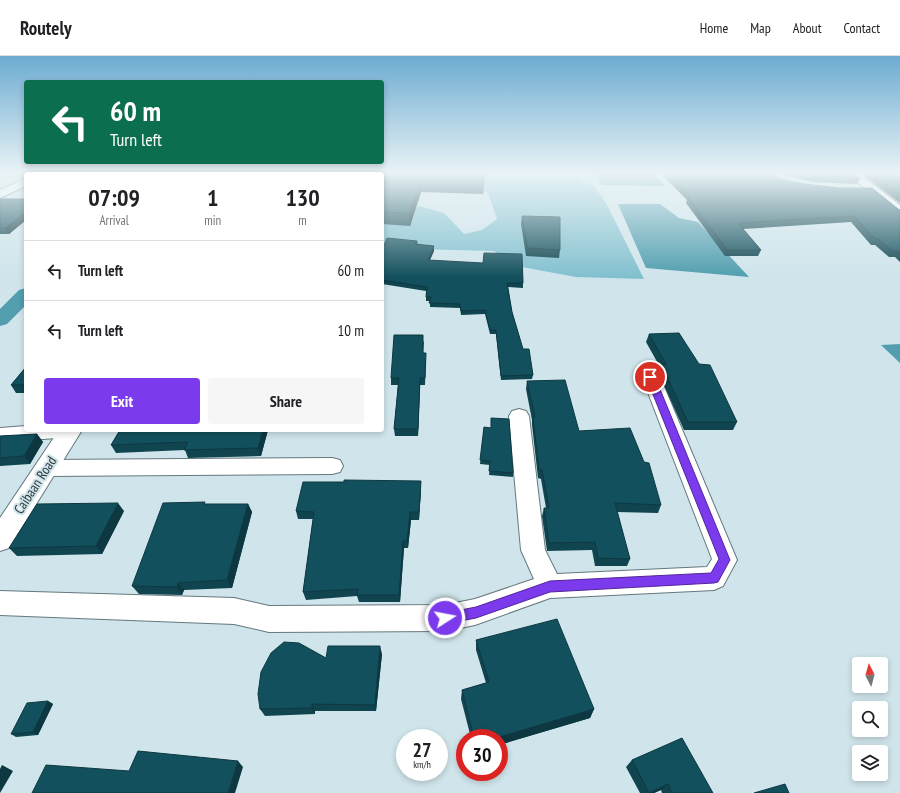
<!DOCTYPE html>
<html lang="en">
<head>
<meta charset="utf-8">
<style>
	:root { --surface:#fff; --page:#f6f6f6; --text:#202124; --muted:#757577; --line:#e0e0e0; --accent:#7c3aed }
	body { margin:0; font-family:"PT Sans Narrow",sans-serif; background:var(--page); color:var(--text); height:100vh; display:flex; flex-direction:column; font-size:15px; white-space:nowrap }
	* { box-sizing:border-box; margin:0 }
	p { font-size:13px; color:var(--muted) }
	.icon { flex:none; width:22px; height:22px; fill:none; stroke:currentColor; stroke-width:2; stroke-linecap:round; stroke-linejoin:round }
	.map { position:relative; flex:1; overflow:hidden }
	.sheet { position:absolute; left:24px; top:116px; width:360px; height:260px; display:flex; flex-direction:column; background:var(--surface); border-radius:4px; box-shadow:0 2px 6px #0003 }
	.sheet>* { flex:none }
	.guide { position:absolute; left:24px; top:24px; width:360px; height:84px; border-radius:4px; box-shadow:0 2px 6px #0003; background:#0b6e4f; color:#fff; overflow:hidden }
	.needle { width:26px; rotate:354deg }
	.controls { position:absolute; left:852px; top:601px; display:grid; gap:8px }
	.controls a { display:grid; place-items:center; width:36px; height:36px; border-radius:4px; background:var(--surface); box-shadow:0 2px 6px #0003; font-size:20px }
	.speed { position:absolute; left:396px; top:673px; display:flex; gap:8px; font-size:20px; font-weight:700; text-align:center }
	.speed>* { display:grid; place-content:center; width:52px; height:52px; border-radius:50%; background:var(--surface); box-shadow:0 2px 6px #0003; line-height:1 }
	.speed small { font-size:10px; font-weight:400 }
	.speed .limit { border:6px solid #d22; background:#fff; color:#111 }
	.pin { position:absolute; display:grid; place-items:center; width:34px; height:34px; color:#fff; margin:-17px; border:2px solid #fff; border-radius:50%; box-shadow:0 1px 4px #0007 }
	.me { position:absolute; width:44px; margin:-22px; rotate:79deg; stroke-linejoin:round; filter:drop-shadow(0 0 3px #0008) }
	.turn { display:flex; align-items:center; gap:14px; height:84px; padding:0 20px; font-size:18px }
	.turn .icon { width:52px; height:52px; stroke-width:2.5 }
	.turn b { display:block; font-size:28px; line-height:34px }
	.eta { display:flex; justify-content:space-evenly; align-items:center; height:68px; text-align:center }
	.eta b { font-size:24px; font-weight:800; line-height:28px }
	.primary-button { display:flex; gap:8px; margin-top:auto; padding:8px 20px }
	.primary-button a { flex:1; height:46px; border-radius:4px; background:var(--accent); color:#fff; font-size:16px; font-weight:800; line-height:46px; text-align:center }
	.primary-button a+a { background:var(--page); color:var(--text) }
	ul { padding:0; list-style:none }
	li { display:flex; align-items:center; gap:12px; height:60px; padding:0 20px; border-top:1px solid var(--line) }
	li div { flex:1 }
	li b { display:block; font-size:15px }
	li em { font-style:normal }
	header { display:flex; align-items:center; gap:24px; box-sizing:border-box; height:56px; padding:0 20px; background:var(--surface); border-bottom:1px solid var(--line) }
	header strong { font-size:19px }
	nav { display:flex; gap:22px; margin-inline-start:auto; font-size:14px }
	.map>svg:first-child { display:block }
</style>
</head>
<body>
<header>
<strong>Routely</strong>
<nav><a>Home</a><a>Map</a><a>About</a><a>Contact</a></nav>
</header>
<div class="map">
<svg width="900" height="737" viewBox="0 0 900 737">
	<rect width="100%" height="100%" fill="#cfe5eb"/>
	<path fill="#82c0cf" d="M 490,118 L 575,118 L 586,127 L 594,130 L 606,147 L 644,223 L 576,221 L 511,209 L 494,195 L 415,193 L 382,188 L 382,159 L 402,159 L 419,150 L 444,157 L 464,178 L 482,174 L 497,163 L 488,137 L 474,131 L 474,124 Z"/>
	<path fill="#529eaf" d="M 593,118 L 654,118 L 665,130 L 602,129 Z
		M 618,148 L 660,148 L 679,162 L 698,166 L 749,221 L 646,212 Z
		M 900,288 L 900,307 L 881,289 Z"/>
	<g fill="none" stroke-linecap="round" stroke-linejoin="round">
		<path fill="#529eaf" fill-rule="evenodd" d="M 26,232 L 26,249 L 7,268 L 0,270 L 0,253 L 19,234 Z"/>
		<defs>
			<path id="minor" d="M 848,118 L 860,118 L 900,149 L 900,159 L 896,158 Z
				M 26,122 L 26,130 L 0,142 L 0,134 Z
				M 651,315 L 657,317 L 660,321 L 737,504 L 723,530 L 714,534 L 550,542 L 475,569 L 445,575 L 269,576 L 234,568 L 0,559 L 0,535 L 234,542 L 269,550 L 445,549 L 475,543 L 534,523 L 521,494 L 509,360 L 512,355 L 519,353 L 526,355 L 529,360 L 545,494 L 557,518 L 707,511 L 712,503 L 642,321 L 645,317 Z
				M 26,370 L 26,374 L 81,374 L 78,379 L 71,381 L 0,386 L 0,372 Z
				M 332,402 L 340,404 L 343,410 L 340,416 L 332,418 L 46,420 L 38,418 L 35,412 L 38,406 L 46,404 Z"/>
			<path id="tertiary" d="M 59,374 L 82,374 L 9,492 L 0,495 L 0,462 Z"/>
		</defs>
		<use href="#minor" stroke="#64787d" stroke-width="2"/>
		<use href="#tertiary" stroke="#64787d" stroke-width="2"/>
		<use href="#minor" fill="#fff" fill-rule="evenodd"/>
		<use href="#tertiary" fill="#fff" fill-rule="evenodd"/>
	</g>
	<path fill="#104550" d="M 383,118 L 485,118 L 483,138 L 421,136 L 410,170 L 382,168 L 382,121 Z
		M 661,118 L 770,118 L 780,123 L 900,154 L 900,206 L 895,201 L 889,201 L 875,189 L 871,189 L 851,166 L 743,173 L 761,194 L 758,200 L 725,200 L 686,147 L 687,144 Z
		M 778,118 L 855,118 L 860,123 L 857,128 L 814,126 Z
		M 862,118 L 900,118 L 900,147 Z
		M 0,143 L 26,143 L 26,164 L 9,178 L 0,178 Z
		M 522,160 L 560,194 L 559,202 L 526,200 L 521,168 Z
		M 417,185 L 418,189 L 434,190 L 434,195 L 430,204 L 523,227 L 523,232 L 508,231 L 512,256 L 523,293 L 533,319 L 532,323 L 501,324 L 496,278 L 490,278 L 485,258 L 461,259 L 460,252 L 430,251 L 430,245 L 426,245 L 426,235 L 382,228 L 382,194 Z
		M 649,278 L 737,366 L 733,374 L 684,374 L 658,316 L 660,311 L 646,286 Z
		M 424,285 L 423,297 L 426,304 L 425,329 L 420,329 L 418,380 L 395,380 L 394,373 L 398,329 L 391,329 L 391,322 Z
		M 26,311 L 26,337 L 16,337 L 11,329 Z
		M 527,325 L 579,375 L 661,449 L 658,457 L 617,456 L 630,503 L 627,510 L 595,510 L 592,494 L 547,495 L 542,460 L 544,452 L 546,452 L 541,423 L 538,422 L 532,369 L 532,364 L 526,333 Z
		M 484,371 L 513,417 L 513,421 L 489,419 L 490,409 L 480,408 Z
		M 120,374 L 268,374 L 261,400 L 188,402 L 185,394 L 116,397 L 111,389 Z
		M 37,378 L 43,386 L 30,408 L 0,410 L 0,380 Z
		M 421,433 L 419,464 L 411,464 L 408,492 L 404,492 L 400,546 L 359,546 L 357,540 L 306,544 L 303,536 L 313,463 L 298,463 L 296,455 Z
		M 206,448 L 248,448 L 252,456 L 232,532 L 184,534 L 182,539 L 139,538 L 132,530 Z
		M 124,455 L 102,498 L 17,500 L 9,492 Z
		M 476,584 L 594,653 L 590,662 L 499,689 L 499,682 L 471,682 L 461,643 L 462,634 L 486,627 L 476,594 Z
		M 382,598 L 376,655 L 315,655 L 315,658 L 265,660 L 260,653 L 326,602 Z
		M 48,645 L 53,648 L 38,679 L 16,681 L 11,678 Z
		M 632,704 L 713,737 L 662,737 L 661,734 L 654,737 L 640,737 L 626,711 Z"/>
	<path fill="#0d3841" d="M 484,118 L 485,118 L 483,138 L 483,126 Z
		M 421,124 L 421,136 L 410,170 L 409,157 Z
		M 26,156 L 26,164 L 9,178 L 5,172 Z
		M 434,190 L 434,195 L 428,208 L 428,204 Z
		M 420,322 L 420,329 L 418,380 L 418,373 Z
		M 263,374 L 268,374 L 261,400 L 258,392 Z
		M 37,378 L 43,386 L 30,408 L 24,400 Z
		M 421,425 L 421,433 L 419,464 L 419,456 Z
		M 118,447 L 124,455 L 102,498 L 96,490 Z
		M 248,448 L 252,456 L 232,532 L 227,524 Z
		M 410,456 L 411,464 L 408,492 L 407,485 Z
		M 403,485 L 404,492 L 400,546 L 399,539 Z
		M 178,527 L 184,534 L 182,539 L 177,531 Z
		M 380,590 L 382,598 L 376,655 L 375,649 Z
		M 48,645 L 53,648 L 38,679 L 33,676 Z
		M 312,648 L 315,655 L 315,658 L 312,652 Z
		M 594,653 L 590,662 L 499,689 L 499,682 L 496,682 Z
		M 238,705 L 243,711 L 235,737 L 228,737 Z
		M 2,709 L 13,715 L 0,737 L 0,713 Z
		M 668,728 L 661,734 L 654,737 L 649,737 Z"/>
	<path fill="#13505d" stroke="#0d3841" d="M 383,118 L 484,118 L 483,126 L 421,124 L 409,157 L 382,156 L 382,132 L 386,123 L 382,122 Z
		M 668,118 L 770,118 L 780,123 L 804,128 L 839,132 L 872,132 L 898,153 L 900,154 L 900,197 L 898,195 L 893,195 L 878,183 L 874,182 L 854,160 L 738,167 L 761,194 L 727,194 L 688,141 L 691,141 Z
		M 803,118 L 855,118 L 860,123 L 816,121 Z
		M 872,118 L 900,118 L 900,139 Z
		M 0,143 L 26,143 L 26,156 L 5,172 L 0,172 Z
		M 522,160 L 560,161 L 560,194 L 527,192 Z
		M 387,182 L 417,185 L 415,188 L 434,190 L 428,204 L 483,207 L 484,197 L 522,198 L 523,227 L 507,227 L 512,256 L 523,293 L 529,293 L 533,319 L 501,320 L 496,274 L 490,274 L 485,254 L 461,255 L 460,248 L 429,247 L 431,241 L 426,241 L 427,231 L 382,224 L 382,194 Z
		M 679,277 L 699,308 L 710,309 L 737,366 L 688,366 L 661,308 L 666,308 L 649,278 Z
		M 394,279 L 423,279 L 423,297 L 426,297 L 425,322 L 420,322 L 418,373 L 394,373 L 399,322 L 391,322 Z
		M 26,311 L 26,329 L 11,329 Z
		M 565,324 L 579,375 L 630,372 L 644,406 L 649,407 L 661,449 L 615,447 L 630,503 L 598,502 L 595,486 L 549,487 L 544,452 L 549,452 L 542,414 L 539,414 L 533,361 L 535,361 L 527,325 Z
		M 491,362 L 509,363 L 513,417 L 489,415 L 490,405 L 480,404 L 484,371 L 491,372 Z
		M 120,374 L 263,374 L 258,392 L 184,394 L 188,386 L 111,389 Z
		M 37,378 L 24,400 L 0,402 L 0,380 Z
		M 344,424 L 421,425 L 419,456 L 410,456 L 407,485 L 403,485 L 399,539 L 357,539 L 358,533 L 303,536 L 314,456 L 296,455 L 303,426 L 344,426 Z
		M 205,446 L 204,448 L 248,448 L 227,524 L 178,527 L 177,531 L 132,530 L 163,447 Z
		M 118,447 L 96,490 L 9,492 L 37,448 Z
		M 557,563 L 594,653 L 496,682 L 474,682 L 462,634 L 489,626 L 476,584 Z
		M 284,586 L 299,587 L 326,602 L 328,590 L 380,590 L 375,649 L 312,648 L 312,652 L 260,653 L 258,638 L 261,616 L 271,597 Z
		M 48,645 L 33,676 L 11,678 L 27,647 Z
		M 682,682 L 713,737 L 672,737 L 668,728 L 649,737 L 632,704 Z
		M 138,695 L 238,705 L 228,737 L 32,737 L 46,709 L 129,715 Z
		M 785,728 L 789,737 L 754,737 Z"/>
	<linearGradient id="sky" x2="0" y2="1"><stop stop-color="#6cabd1"/><stop offset="0.53" stop-color="#e9f3f6"/><stop offset="1" stop-color="#e9f3f6" stop-opacity="0"/></linearGradient>
	<rect width="900" height="221" fill="url(#sky)"/>
	<path fill="#7c3aed" stroke="#51269a" d="M 648,319 L 650,319 L 655,321 L 730,504 L 718,526 L 714,527 L 550,536 L 476,562 L 445,568 L 440,567 L 439,562 L 440,558 L 445,557 L 476,551 L 550,525 L 711,517 L 719,503 L 646,321 Z"/>
	<g text-anchor="middle" stroke-width="4" stroke-linejoin="round" paint-order="stroke">
		<g font-size="14" fill="#30393b" stroke="#cfe5eb">
			<text transform="translate(35 429) rotate(-57)" y="5">Caibaan Road</text>
		</g>
	</g>
</svg>
<div class="controls">
<a><svg class="needle" viewBox="-14 -14 28 28"><path d="M0-13l5 13h-10z" fill="#e53935"/><path d="M0 13l5-13h-10z" fill="#757577"/></svg></a>
<a><svg class="icon" aria-label="search" viewBox="0 0 24 24"><circle cx="10" cy="10" r="6"/><path d="M15 15l6 6"/></svg></a>
<a><svg class="icon" aria-label="layers" viewBox="0 0 24 24"><path d="M12 4l9 5-9 5-9-5zM3 14l9 5 9-5"/></svg></a>
</div>
<div class="speed"><div>27<small>km/h</small></div><div class="limit">30</div></div>
<div class="pin" style="left:650px;top:321px;background:#d93025"><svg class="icon" aria-label="arrive" viewBox="0 0 24 24"><path d="M6 21V4h12l-3 4 3 4H6"/></svg></div>
<svg class="me" style="left:445px;top:562px" viewBox="-20 -20 40 40"><circle r="17" fill="#7c3aed" stroke="#fff" stroke-width="3"/><path d="M0-11L8 9 0 5-8 9z" fill="#fff"/></svg>
<div class="guide">
<div class="turn"><svg class="icon" aria-label="left" viewBox="0 0 24 24"><path d="M17 20v-9H6M10 6l-5 5 5 5"/></svg><div><b>60 m</b>Turn left</div></div>
</div>
<section class="sheet">
<div class="eta">
<div><b>07:09</b><p>Arrival</p></div>
<div><b>1</b><p>min</p></div>
<div><b>130</b><p>m</p></div>
</div>
<ul>
<li><svg class="icon" aria-label="left" viewBox="0 0 24 24"><path d="M17 20v-9H6M10 6l-5 5 5 5"/></svg><div><b>Turn left</b></div><em>60 m</em></li>
<li><svg class="icon" aria-label="left" viewBox="0 0 24 24"><path d="M17 20v-9H6M10 6l-5 5 5 5"/></svg><div><b>Turn left</b></div><em>10 m</em></li>
</ul>
<div class="primary-button"><a>Exit</a><a>Share</a></div>
</section>
</div>
</body>
</html>
